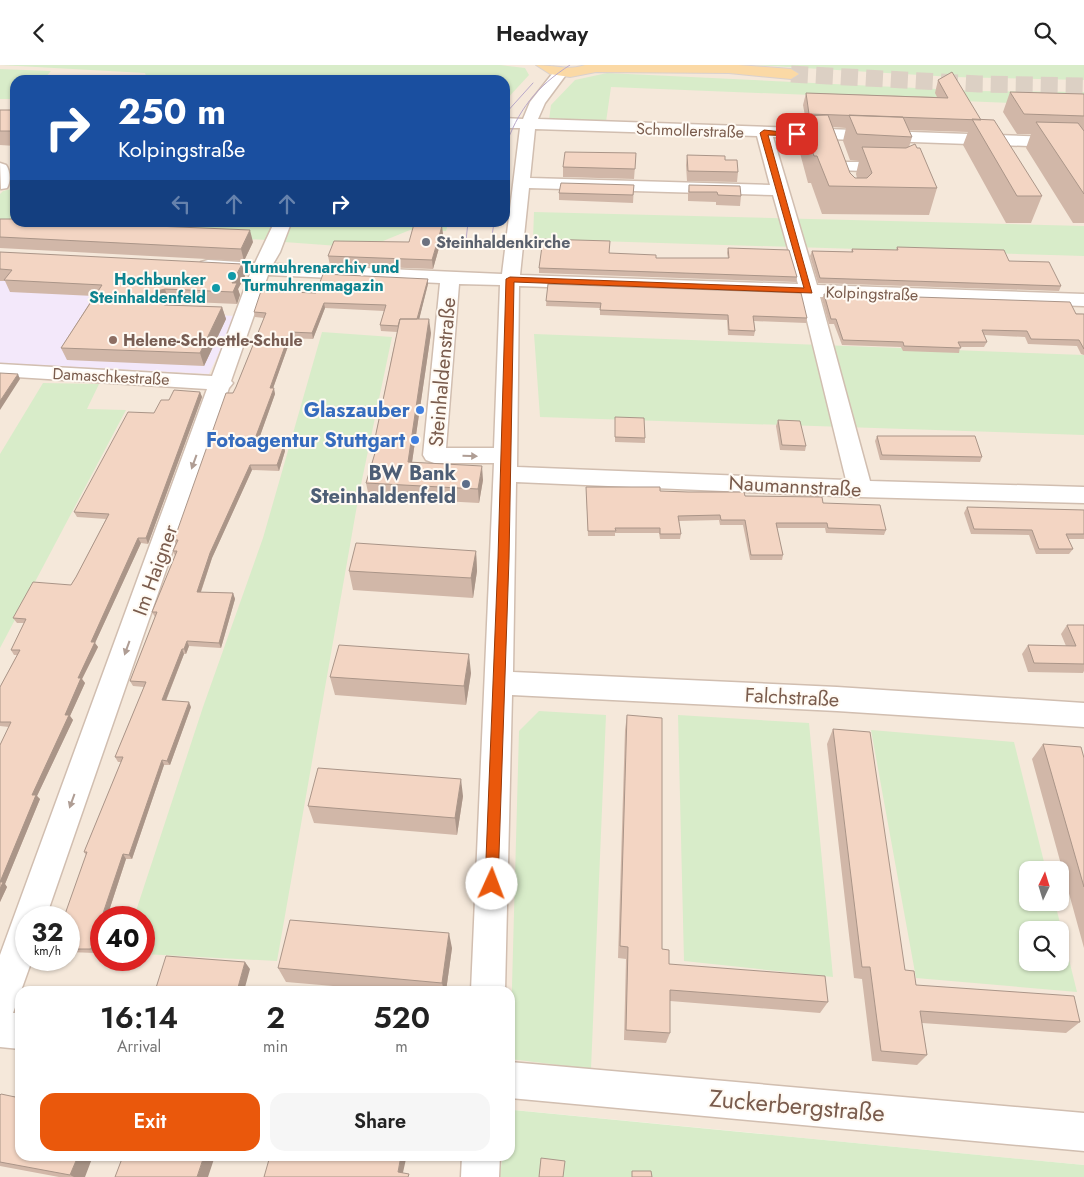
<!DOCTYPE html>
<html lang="en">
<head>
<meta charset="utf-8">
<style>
	:root { --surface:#fff; --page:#f6f6f6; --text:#222; --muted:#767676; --accent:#ea580c }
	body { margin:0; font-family:Jost,sans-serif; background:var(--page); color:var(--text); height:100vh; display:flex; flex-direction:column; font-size:19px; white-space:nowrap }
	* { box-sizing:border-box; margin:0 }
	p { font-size:16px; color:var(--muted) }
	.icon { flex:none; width:28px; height:28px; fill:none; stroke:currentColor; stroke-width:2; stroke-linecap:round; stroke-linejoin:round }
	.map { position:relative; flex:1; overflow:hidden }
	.side { position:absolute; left:15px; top:921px; width:500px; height:175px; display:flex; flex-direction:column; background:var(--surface); border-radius:15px; box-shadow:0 1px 4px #0004 }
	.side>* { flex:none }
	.guide { position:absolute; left:10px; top:10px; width:500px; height:152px; border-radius:15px; box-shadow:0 1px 4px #0004; background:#1a4fa0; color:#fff; overflow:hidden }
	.needle { width:32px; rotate:4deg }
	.buttons { position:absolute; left:1019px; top:796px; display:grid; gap:10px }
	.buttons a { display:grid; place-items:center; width:50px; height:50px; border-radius:10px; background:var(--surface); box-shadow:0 1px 4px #0004; font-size:25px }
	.speed { position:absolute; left:15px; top:841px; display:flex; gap:10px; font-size:25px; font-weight:700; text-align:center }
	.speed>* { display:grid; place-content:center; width:65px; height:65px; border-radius:50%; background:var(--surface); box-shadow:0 1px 4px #0004; line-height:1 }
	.speed small { font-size:12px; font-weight:400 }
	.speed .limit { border:8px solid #d22; background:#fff; color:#111 }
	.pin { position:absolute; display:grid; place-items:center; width:42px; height:42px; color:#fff; margin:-21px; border-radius:10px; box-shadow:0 2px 8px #0006 }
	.me { position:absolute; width:55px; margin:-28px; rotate:2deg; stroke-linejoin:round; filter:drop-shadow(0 0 4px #0008) }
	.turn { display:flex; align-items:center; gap:18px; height:105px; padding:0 25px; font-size:22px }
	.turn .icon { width:65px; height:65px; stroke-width:2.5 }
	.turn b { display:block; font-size:35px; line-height:42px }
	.lanes { display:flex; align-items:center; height:48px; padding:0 25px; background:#0003; justify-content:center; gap:25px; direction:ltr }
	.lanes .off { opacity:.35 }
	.eta { display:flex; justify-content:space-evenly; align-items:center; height:85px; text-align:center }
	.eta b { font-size:30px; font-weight:600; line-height:35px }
	.action { display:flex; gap:10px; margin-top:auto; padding:10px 25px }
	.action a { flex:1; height:58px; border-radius:15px; background:var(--accent); color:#fff; font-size:20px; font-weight:600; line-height:58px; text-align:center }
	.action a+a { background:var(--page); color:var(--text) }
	header { display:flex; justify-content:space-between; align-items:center; height:65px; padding:0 25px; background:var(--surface); font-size:22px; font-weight:600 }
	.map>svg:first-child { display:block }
</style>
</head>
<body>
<header><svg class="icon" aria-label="back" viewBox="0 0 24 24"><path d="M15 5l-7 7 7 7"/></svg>Headway<svg class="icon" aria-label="search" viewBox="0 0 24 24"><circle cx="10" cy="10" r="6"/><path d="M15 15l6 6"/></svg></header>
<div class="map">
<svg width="1084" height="1112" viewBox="0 0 1084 1112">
	<rect width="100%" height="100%" fill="#fdf6ec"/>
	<path fill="#f5e8da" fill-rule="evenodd" d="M 0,0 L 1084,0 L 1084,1100 L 514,1045 L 510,1060 L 510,926 L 20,926 L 20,1091 L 503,1091 L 499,1112 L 0,1112 ZM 15,15 L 505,15 L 505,158 L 15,158 ZM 1028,805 L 1060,805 L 1060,838 L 1028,838 ZM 26,852 L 69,852 L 69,895 L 26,895 ZM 101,852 L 144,852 L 144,895 L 101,895 ZM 1028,865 L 1060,865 L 1060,898 L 1028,898 Z"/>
	<path fill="#f3e8fa" d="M 0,199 L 189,208 L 168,248 L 236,251 L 209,309 L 0,298 Z"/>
	<path fill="#d8ecc9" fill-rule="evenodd" d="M 0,0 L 500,0 L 525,3 L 529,10 L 505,36 L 505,15 L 147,13 L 145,8 Z
		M 752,0 L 1084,0 L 1084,15 L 953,12 Z
		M 0,4 L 51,6 L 43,15 L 15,15 L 15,34 L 0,34 Z
		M 607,8 L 978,26 L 1084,27 L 1084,41 L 611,22 L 606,57 L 549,55 L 551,40 L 575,15 Z
		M 15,123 L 15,158 L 274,158 L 267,175 L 0,162 L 0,129 L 3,126 Z
		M 534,147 L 1084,161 L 1084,191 L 533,174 Z
		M 290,158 L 448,158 L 446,166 L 410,165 L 366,183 L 284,177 Z
		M 322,267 L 392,272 L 359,429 L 277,896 L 144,889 L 144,852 L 134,852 L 203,642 L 263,473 Z
		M 534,269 L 1084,290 L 1084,370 L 540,352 Z
		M 43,318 L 99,319 L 87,344 L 126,345 L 0,583 L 0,389 Z
		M 539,646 L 606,650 L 591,1004 L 510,994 L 519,666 Z
		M 678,650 L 809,658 L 833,912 L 684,896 Z
		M 871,665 L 1014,677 L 1046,805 L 1028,805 L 1028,838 L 1055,838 L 1077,927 L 916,913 ZM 1028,865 L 1060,865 L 1060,898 L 1028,898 Z
		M 513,1045 L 1084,1100 L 1084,1112 L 499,1112 L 503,1091 L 510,1091 L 510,1060 Z"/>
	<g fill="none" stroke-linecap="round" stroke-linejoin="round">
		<path stroke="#dcd0c4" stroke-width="17" stroke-dasharray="17 8" stroke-linecap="butt" d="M 791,9 L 979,19 L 1084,21"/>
		<defs>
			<path id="minor" d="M 561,3 L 568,7 L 545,38 L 538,54 L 1084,73 L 1084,83 L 773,72 L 817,220 L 1084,229 L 1084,241 L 820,232 L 870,416 L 1084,422 L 1084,438 L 860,432 L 516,417 L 513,607 L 837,622 L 1084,638 L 1084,662 L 837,646 L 512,630 L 505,926 L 471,926 L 494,398 L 434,398 L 426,395 L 423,390 L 440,218 L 268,210 L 231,316 L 233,318 L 229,323 L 46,852 L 26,852 L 26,895 L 32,895 L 13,948 L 20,948 L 20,984 L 0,982 L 0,890 L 207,324 L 0,311 L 0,299 L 212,311 L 250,209 L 208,207 L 201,205 L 199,201 L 201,197 L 208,195 L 255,198 L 274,158 L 291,158 L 280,187 L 273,199 L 502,209 L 520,63 L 505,63 L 505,53 L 523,54 L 530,37 L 556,4 ZM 535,64 L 757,71 L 770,120 L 530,113 ZM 529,123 L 773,130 L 798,219 L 520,210 ZM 459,219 L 500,220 L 494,383 L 446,383 ZM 519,221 L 801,231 L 846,415 L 517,402 Z
				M 843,97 L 892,97 L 900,102 L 892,107 L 837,105 L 835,102 L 837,99 Z
				M 0,98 L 6,100 C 10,105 11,117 7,123 L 1,124 Z
				M 510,997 L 1084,1048 L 1084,1086 L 510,1033 Z
				M 462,1091 L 500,1091 L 499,1112 L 461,1112 Z"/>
			<path id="major" d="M 536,0 C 553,0 569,6 585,0 L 738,0 L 791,4 L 799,9 L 791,14 L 729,8 L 596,7 L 570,12 L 550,9 Z"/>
		</defs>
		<use href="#minor" stroke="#d1beb0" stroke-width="3"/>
		<use href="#major" stroke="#dad1cd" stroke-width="2"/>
		<use href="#minor" fill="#fff" fill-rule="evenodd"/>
		<use href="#major" fill="#fbd9a5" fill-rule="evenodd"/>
		<path stroke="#b9a8c9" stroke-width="1" d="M 505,49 L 533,18
			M 505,83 C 517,46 537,21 570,0
			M 466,175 L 468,158
			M 491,177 L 494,158"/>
	</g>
	<path fill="#d1b7a8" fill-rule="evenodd" d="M 938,15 L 981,55 L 1042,131 L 1031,158 L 1006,158 L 963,80 L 968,67 L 909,65 L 912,72 L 909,82 L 937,123 L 929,150 L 822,149 L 811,118 L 808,118 L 797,77 L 802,51 L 805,51 L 803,40 L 806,28 L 937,32 L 935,28 ZM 833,62 L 846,63 L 843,76 L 850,95 L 859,96 L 856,109 L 857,113 L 855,113 L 850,108 Z
		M 1010,27 L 1084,29 L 1084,158 L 1073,158 L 1026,83 L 1031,69 L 1017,69 L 1003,47 Z
		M 0,45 L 15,45 L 15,81 L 0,80 Z
		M 636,88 L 634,114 L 563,112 L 563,102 Z
		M 687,90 L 725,95 L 738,107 L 737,117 L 687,116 L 686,100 Z
		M 634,120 L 633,138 L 559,135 L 559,128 Z
		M 689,120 L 741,131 L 740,141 L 716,140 L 716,137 L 688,136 L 688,129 Z
		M 0,154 L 253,177 L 244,196 L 0,183 Z
		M 443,169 L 433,204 L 330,200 L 328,191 L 409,177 Z
		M 897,182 L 1009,196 L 1061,221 L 1059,226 L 818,218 L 810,191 L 812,186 L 851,187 L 852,184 L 896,185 Z
		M 728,183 L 797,212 L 796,217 L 539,208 L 539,203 L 609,188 L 656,193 L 728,193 L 727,188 Z
		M 0,187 L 245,211 L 238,224 L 240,230 L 237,239 L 169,236 L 161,239 L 165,240 L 222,242 L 226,254 L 204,301 L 67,295 L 61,283 L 94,231 L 10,227 L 5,216 L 0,216 Z
		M 428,214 L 428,219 L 419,254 L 431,268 L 412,397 L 483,415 L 479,438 L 369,432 L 366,418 L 376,386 L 374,378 L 397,267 L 381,266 L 380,260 L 384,246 L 325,243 L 313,274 L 291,273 L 273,323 L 275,329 L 257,379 L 285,386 L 279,406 L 252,405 L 212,493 L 201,527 L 233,528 L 235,534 L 221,583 L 189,581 L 186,589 L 184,589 L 166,636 L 191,642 L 170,700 L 164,700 L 132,794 L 126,794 L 107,852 L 101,852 L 95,888 L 69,887 L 69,852 L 86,790 L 84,787 L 121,697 L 118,697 L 115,692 L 144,622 L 133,621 L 130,616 L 155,552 L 152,547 L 175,491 L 173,486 L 176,479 L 174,475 L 264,253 L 255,252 L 254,247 L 316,228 Z
		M 548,219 L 807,253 L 806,258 L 754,256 L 755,266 L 754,271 L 728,270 L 727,255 L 600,250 L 600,243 L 546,241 Z
		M 824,229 L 1084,249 L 1084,290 L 1081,289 L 1077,281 L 1028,279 L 1025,272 L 984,270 L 987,277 L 984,282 L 960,282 L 959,288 L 903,286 L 901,282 L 842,280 L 834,259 L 829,259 L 822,234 Z
		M 200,327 L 202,332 L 148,479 L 141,478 L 95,578 L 98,582 L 82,614 L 85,618 L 70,651 L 73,655 L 37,731 L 40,734 L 5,819 L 7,822 L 0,837 L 0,680 L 9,662 L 0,661 L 0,622 L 17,590 L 14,590 L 11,585 L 24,558 L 17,558 L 13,553 L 71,520 L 76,512 L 106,454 L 77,452 L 74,447 L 154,348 L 169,335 Z
		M 615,352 L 645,373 L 645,378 L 615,377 Z
		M 778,355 L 806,381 L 805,386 L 780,385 L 776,361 Z
		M 877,371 L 982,392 L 980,397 L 880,395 L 875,376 Z
		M 586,422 L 660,426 L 745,431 L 823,438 L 886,465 L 884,470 L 826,468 L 825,463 L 777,463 L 783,490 L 782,495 L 750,495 L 743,460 L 720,460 L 719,455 L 679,456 L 681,469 L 680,474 L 660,474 L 659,468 L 615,468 L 615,471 L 588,471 Z
		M 967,442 L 1084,445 L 1084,474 L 1068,474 L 1073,484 L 1069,489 L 1036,489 L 1029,470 L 971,469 L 964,448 Z
		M 476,486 L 477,506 L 473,533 L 353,525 L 349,506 Z
		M 1067,560 L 1084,560 L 1084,606 L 1083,608 L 1028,607 L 1022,589 L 1028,580 L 1066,581 L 1061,569 Z
		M 471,608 L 466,640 L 335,630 L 330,612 Z
		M 627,650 L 662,884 L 669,899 L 828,937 L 820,948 L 670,936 L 670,968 L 666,978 L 624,975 L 626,894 L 618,893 L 625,665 Z
		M 833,664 L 905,905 L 916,920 L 1080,957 L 1066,968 L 922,958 L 927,990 L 917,1000 L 872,996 L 862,914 L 854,913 L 827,679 Z
		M 1043,679 L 1084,693 L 1084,883 L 1032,694 Z
		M 463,731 L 457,770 L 314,758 L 308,741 Z
		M 452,883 L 446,926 L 392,926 L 286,917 L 278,903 Z
		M 0,1030 L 85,1112 L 59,1112 L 0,1101 Z"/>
	<path fill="#aa9588" d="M 442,161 L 443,169 L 433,204 L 432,195 Z
		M 250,165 L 253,177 L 244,196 L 241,184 Z
		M 242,199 L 245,211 L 238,224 L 240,230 L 237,239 L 233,227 L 232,218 Z
		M 428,214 L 428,219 L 416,267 L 415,262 Z
		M 165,224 L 169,236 L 161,238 L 158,243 L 153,231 L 157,226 Z
		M 324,238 L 325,243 L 313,274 L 312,268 Z
		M 222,242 L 226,254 L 204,301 L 200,288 Z
		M 429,254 L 431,268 L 410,411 L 408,397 Z
		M 290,267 L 291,273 L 271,329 L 270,323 Z
		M 18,309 L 20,314 L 0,345 L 0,336 Z
		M 274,323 L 275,329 L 255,385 L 253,379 Z
		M 200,327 L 202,332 L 148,479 L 146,473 Z
		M 284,380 L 285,386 L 279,406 L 277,400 Z
		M 250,400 L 252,405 L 212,493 L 199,532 L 197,527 L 210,488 Z
		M 482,401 L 483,415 L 479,438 L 478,424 Z
		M 138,473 L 141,478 L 95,578 L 98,582 L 82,614 L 85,618 L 70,651 L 73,655 L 37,731 L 40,734 L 5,819 L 7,822 L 0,837 L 0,817 L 32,730 L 65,650 L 91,577 Z
		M 476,486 L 477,506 L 473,533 L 471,513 Z
		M 233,528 L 235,534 L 221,583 L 219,578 Z
		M 187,576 L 189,581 L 186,589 L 184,584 Z
		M 182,584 L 184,589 L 164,640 L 162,635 Z
		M 469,589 L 471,608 L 466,640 L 464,621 Z
		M 189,637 L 191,642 L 170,700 L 167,696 Z
		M 162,695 L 164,700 L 132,794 L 129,790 Z
		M 461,714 L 463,731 L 457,770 L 455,753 Z
		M 123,789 L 126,794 L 107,852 L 102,852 Z
		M 101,854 L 101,869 L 95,888 L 91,884 Z
		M 449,868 L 452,883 L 446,926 L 444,926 L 442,918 Z
		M 245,897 L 250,904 L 244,926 L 237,926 Z
		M 78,1091 L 93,1091 L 85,1112 L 74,1112 L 70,1110 Z
		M 204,1091 L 215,1091 L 208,1112 L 197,1112 Z
		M 401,1091 L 405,1091 L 406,1094 L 402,1112 L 398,1107 Z"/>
	<path fill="#f3d5c3" stroke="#aa9588" d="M 952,7 L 981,55 L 809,49 L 806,28 L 948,33 L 938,15 Z
		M 1010,27 L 1084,29 L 1084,51 L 1024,49 Z
		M 0,45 L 15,45 L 15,66 L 0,66 Z
		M 828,50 L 850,108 L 855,113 L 867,113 L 872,108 L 862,82 L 906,83 L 915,79 L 917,83 L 920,83 L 937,123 L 829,121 L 817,91 L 814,91 L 802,51 Z
		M 849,50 L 903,52 L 912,72 L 857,69 Z
		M 972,54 L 994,55 L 1042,131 L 1017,131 Z
		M 1036,57 L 1078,58 L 1084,66 L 1084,129 Z
		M 565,87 L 636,88 L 635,104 L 563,102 Z
		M 687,90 L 725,91 L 725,95 L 737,95 L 738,107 L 688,106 Z
		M 561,118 L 634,120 L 633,130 L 559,128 Z
		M 689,120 L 740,121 L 741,131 L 718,130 L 717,127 L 689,127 Z
		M 0,154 L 15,154 L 15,158 L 84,158 L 250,165 L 241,184 L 0,172 Z
		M 414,159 L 442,161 L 432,195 L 328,191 L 334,176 L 409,177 Z
		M 543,174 L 610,176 L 609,188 L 656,190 L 656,193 L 729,193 L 728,183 L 789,185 L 797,212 L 539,203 Z
		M 897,182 L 1004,185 L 1009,196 L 1049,197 L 1061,221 L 820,213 L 812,186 L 853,187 L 852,184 L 898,185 Z
		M 0,187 L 242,199 L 232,218 L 237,218 L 233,227 L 165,224 L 157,226 L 153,231 L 156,237 L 165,240 L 222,242 L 200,288 L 61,283 L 102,220 L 4,215 L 12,205 L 0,204 Z
		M 323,209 L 428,214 L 417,254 L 400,254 L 398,261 L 380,260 L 386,240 L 324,238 L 312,268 L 290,267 L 270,323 L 274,323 L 253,379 L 284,380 L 277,400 L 250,400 L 210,488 L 197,527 L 233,528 L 219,578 L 187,576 L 184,584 L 182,584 L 162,635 L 189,637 L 167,696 L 162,695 L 129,790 L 123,789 L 91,884 L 69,884 L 69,852 L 64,852 L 87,787 L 84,787 L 123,692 L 115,692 L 146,617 L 130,616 L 157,547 L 152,547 L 177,486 L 173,486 L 178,475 L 174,475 L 226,328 L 233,328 L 236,322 L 266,248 L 254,247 L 261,226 L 316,228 Z
		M 548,219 L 801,228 L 807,253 L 753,251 L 755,266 L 729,265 L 728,250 L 600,245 L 601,238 L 546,236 Z
		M 824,229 L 1070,237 L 1076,249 L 1084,249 L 1084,284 L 1079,275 L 1031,274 L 1027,266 L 982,265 L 987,277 L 958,277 L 961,283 L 904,281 L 903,277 L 843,275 L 836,254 L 831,254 Z
		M 400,254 L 429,254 L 408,397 L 482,401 L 478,424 L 366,418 L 378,378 L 374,378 Z
		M 0,308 L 18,309 L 0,336 Z
		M 174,325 L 200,327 L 146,473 L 138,473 L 91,577 L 95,577 L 78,613 L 81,613 L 65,650 L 69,650 L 32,730 L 36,730 L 0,817 L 0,680 L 11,657 L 0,657 L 0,622 L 20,585 L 11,585 L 26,554 L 13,553 L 33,517 L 71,520 L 76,512 L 109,449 L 74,447 L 128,347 L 154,348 L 161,335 L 169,335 Z
		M 615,352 L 644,353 L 645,373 L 615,372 Z
		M 778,355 L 800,356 L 806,381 L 782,380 Z
		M 877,371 L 975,371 L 982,392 L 882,390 Z
		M 586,422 L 660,422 L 660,426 L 688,427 L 744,427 L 745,431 L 822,432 L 823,438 L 880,440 L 886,465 L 828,463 L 827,458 L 776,458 L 783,490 L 751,490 L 745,455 L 721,455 L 720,450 L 678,451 L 681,469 L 660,469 L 660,463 L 615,463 L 616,466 L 588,466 Z
		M 967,442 L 1084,445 L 1084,469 L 1066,469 L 1073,484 L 1039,484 L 1032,465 L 974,464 Z
		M 356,478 L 476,486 L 471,513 L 349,506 Z
		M 1067,560 L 1084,560 L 1084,599 L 1034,598 L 1028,580 L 1076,581 Z
		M 339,580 L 469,589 L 464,621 L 330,612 Z
		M 627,650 L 662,653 L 662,884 L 669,885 L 669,899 L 825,911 L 828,937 L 670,925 L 670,968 L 626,965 L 628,882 L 620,881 Z
		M 833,664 L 870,667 L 905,905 L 914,906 L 916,920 L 1074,931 L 1080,957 L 920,946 L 927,990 L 881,986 L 870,902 L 862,902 Z
		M 1043,679 L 1081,682 L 1084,693 L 1084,822 Z
		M 318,703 L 461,714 L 455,753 L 308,741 Z
		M 0,817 L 3,817 L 0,824 Z
		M 290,855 L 449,868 L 442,918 L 278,903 Z
		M 166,891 L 245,897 L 237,926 L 155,926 Z
		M 1,1029 L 20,1033 L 20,1091 L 78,1091 L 70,1110 L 0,1097 L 0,1030 Z
		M 123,1091 L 204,1091 L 197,1112 L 115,1112 Z
		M 270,1091 L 401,1091 L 398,1107 L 409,1109 L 408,1112 L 264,1112 Z
		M 541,1093 L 565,1096 L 563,1112 L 539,1112 Z
		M 632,1106 L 651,1106 L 652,1112 L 632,1112 Z"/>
	<defs><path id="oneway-solid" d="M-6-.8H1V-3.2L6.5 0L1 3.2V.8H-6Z" transform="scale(1.25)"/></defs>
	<g fill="#af9d94">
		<use href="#oneway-solid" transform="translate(470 391) rotate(1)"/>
		<use href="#oneway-solid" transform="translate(194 397) rotate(110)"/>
		<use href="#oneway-solid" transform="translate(127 583) rotate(110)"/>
		<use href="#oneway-solid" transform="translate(72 736) rotate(110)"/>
	</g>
	<path fill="#ea580c" stroke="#983908" d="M 764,65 L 801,69 L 797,71 L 768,70 L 812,228 L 514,217 L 509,493 L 498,819 L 496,824 L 492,825 L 487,824 L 485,819 L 498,493 L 506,214 L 510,212 L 804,223 L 760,68 Z"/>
	<circle fill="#6b7280" stroke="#fffaf3" stroke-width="2" cx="426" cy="177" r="5"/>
	<g fill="#0f9aa8" stroke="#fffaf3" stroke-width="2">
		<circle cx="232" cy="211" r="5"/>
		<circle cx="216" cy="223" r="5"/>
	</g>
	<circle fill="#8d6e63" stroke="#fffaf3" stroke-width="2" cx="113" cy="275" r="5"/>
	<g fill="#3f7fe0" stroke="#fffaf3" stroke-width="2">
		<circle cx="420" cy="345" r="5"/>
		<circle cx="415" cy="375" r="5"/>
	</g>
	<circle fill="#5c6f8a" stroke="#fffaf3" stroke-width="2" cx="466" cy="419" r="5"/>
	<g text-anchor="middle" stroke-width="4" stroke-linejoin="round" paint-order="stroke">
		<g font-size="16" fill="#7a5c4d" stroke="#fffaf3">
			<text transform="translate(690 65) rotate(2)" y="6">Schmollerstraße</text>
			<text transform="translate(872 228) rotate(2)" y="6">Kolpingstraße</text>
			<text transform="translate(111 311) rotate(3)" y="6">Damaschkestraße</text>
		</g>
		<g font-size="16" font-weight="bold" fill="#5b616d" stroke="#fffaf3" text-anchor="start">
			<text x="436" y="183">Steinhaldenkirche</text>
		</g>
		<g font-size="16" font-weight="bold" fill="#0d838f" stroke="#fffaf3" text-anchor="start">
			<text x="242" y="208">Turmuhrenarchiv und<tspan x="242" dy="18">Turmuhrenmagazin</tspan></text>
			<text x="206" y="220" text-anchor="end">Hochbunker<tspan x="206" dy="18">Steinhaldenfeld</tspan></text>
		</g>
		<g font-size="16" font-weight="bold" fill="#785e54" stroke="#fffaf3" text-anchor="start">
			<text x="123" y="281">Helene-Schoettle-Schule</text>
		</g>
		<g font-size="20" fill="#7a5c4d" stroke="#fffaf3">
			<text transform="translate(442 307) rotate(-85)" y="7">Steinhaldenstraße</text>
			<text transform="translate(795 421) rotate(3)" y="7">Naumannstraße</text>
			<text transform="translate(155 505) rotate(-70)" y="7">Im Haigner</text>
			<text transform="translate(792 632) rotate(3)" y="7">Falchstraße</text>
		</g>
		<g font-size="20" font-weight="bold" fill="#366cbe" stroke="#fffaf3" text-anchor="end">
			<text x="410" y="352">Glaszauber</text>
			<text x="405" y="382">Fotoagentur Stuttgart</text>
		</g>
		<g font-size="20" font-weight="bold" fill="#4e5e75" stroke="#fffaf3" text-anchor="end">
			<text x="456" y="415">BW Bank<tspan x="456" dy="23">Steinhaldenfeld</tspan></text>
		</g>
		<g font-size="24" fill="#7a5c4d" stroke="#fffaf3">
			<text transform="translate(797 1041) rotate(5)" y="8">Zuckerbergstraße</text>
		</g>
	</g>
</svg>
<div class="buttons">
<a><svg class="needle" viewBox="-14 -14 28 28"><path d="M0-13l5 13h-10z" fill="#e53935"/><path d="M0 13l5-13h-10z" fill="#767676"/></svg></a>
<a><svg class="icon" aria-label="search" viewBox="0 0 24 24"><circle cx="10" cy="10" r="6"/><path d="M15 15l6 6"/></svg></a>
</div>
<div class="speed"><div>32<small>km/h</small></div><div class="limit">40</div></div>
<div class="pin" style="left:797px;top:69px;background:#d93025"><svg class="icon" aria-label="arrive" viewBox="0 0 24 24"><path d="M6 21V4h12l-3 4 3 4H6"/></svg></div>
<svg class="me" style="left:492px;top:819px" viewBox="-20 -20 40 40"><circle r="19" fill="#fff"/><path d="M0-13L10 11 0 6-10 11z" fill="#ea580c"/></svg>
<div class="guide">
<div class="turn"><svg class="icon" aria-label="right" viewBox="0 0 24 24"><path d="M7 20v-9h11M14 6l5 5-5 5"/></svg><div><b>250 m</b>Kolpingstraße</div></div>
<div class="lanes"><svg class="icon off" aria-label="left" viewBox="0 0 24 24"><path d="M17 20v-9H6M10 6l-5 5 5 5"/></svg><svg class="icon off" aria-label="ahead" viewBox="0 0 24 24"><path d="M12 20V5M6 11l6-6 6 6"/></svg><svg class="icon off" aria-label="ahead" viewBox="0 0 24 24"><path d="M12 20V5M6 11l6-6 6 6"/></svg><svg class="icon" aria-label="right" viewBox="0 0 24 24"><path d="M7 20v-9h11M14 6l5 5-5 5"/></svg></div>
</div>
<section class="side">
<div class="eta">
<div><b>16:14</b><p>Arrival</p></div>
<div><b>2</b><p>min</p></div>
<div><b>520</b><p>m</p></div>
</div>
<div class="action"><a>Exit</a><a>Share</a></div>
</section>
</div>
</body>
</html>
